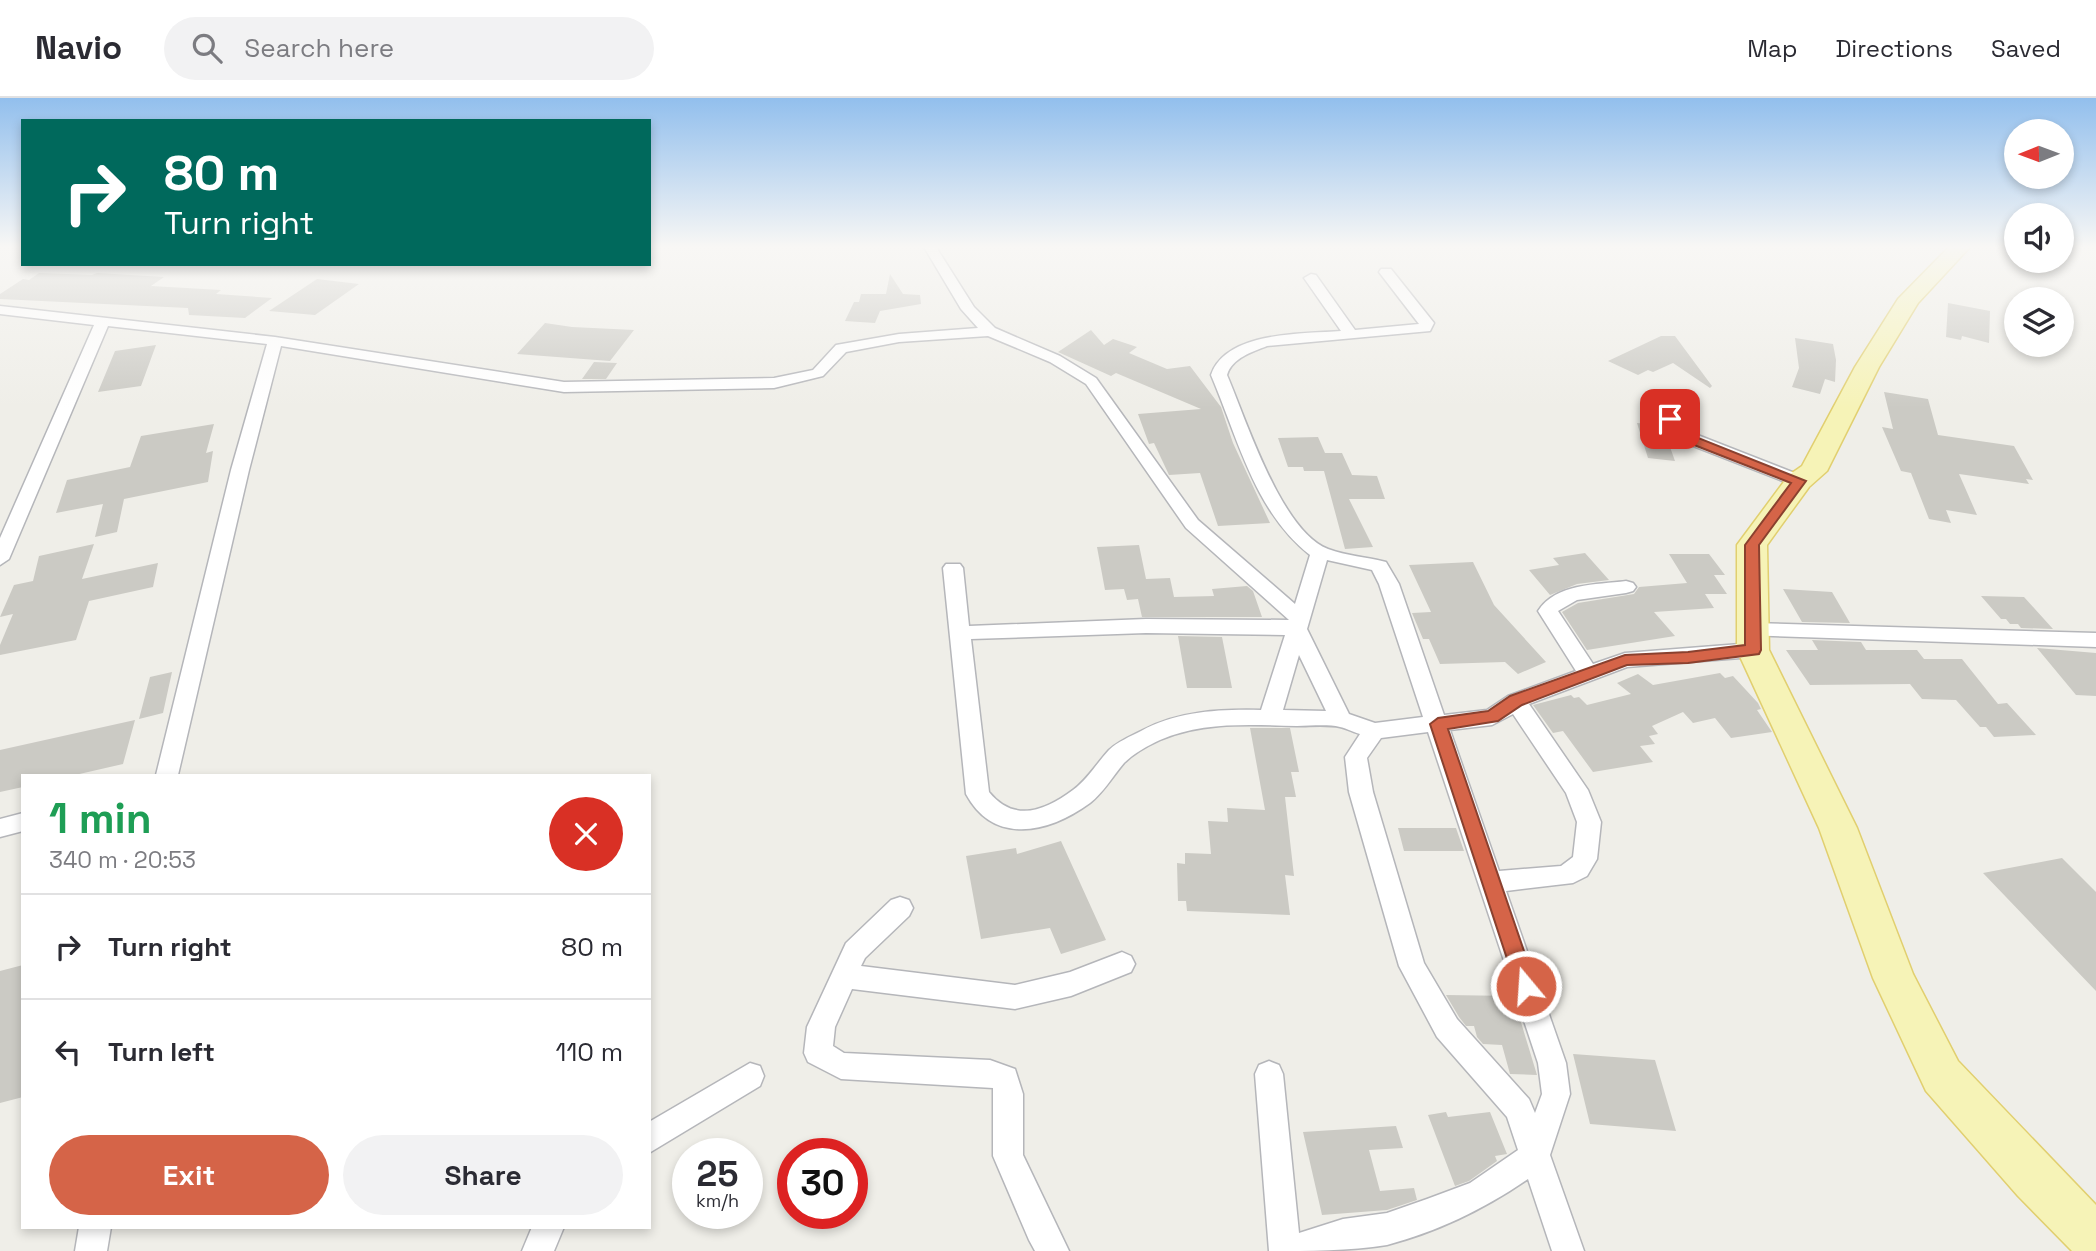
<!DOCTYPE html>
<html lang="en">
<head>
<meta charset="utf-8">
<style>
	:root { --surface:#fff; --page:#f2f2f3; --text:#2b2b33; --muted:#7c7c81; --line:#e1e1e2; --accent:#d56448 }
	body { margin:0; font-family:"Space Grotesk",sans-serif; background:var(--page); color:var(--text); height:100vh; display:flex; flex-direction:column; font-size:26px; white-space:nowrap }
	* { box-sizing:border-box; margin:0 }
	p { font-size:23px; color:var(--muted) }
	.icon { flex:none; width:38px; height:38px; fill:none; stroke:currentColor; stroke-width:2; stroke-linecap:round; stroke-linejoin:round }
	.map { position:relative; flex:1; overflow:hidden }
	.sheet { position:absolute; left:21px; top:676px; width:630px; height:455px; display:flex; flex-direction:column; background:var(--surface); border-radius:0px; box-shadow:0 4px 10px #0003 }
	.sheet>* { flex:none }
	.guide { position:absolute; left:21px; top:21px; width:630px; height:147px; border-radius:0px; box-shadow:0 4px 10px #0003; background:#00695c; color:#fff; overflow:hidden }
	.needle { width:46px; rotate:269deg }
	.buttons { position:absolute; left:2004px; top:21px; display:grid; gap:14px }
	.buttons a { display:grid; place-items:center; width:70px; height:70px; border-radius:50%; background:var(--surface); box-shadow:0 4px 10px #0003; font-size:35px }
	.speed { position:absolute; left:672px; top:1040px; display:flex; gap:14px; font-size:35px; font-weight:700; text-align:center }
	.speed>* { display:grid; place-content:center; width:91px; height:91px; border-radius:50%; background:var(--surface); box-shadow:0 4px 10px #0003; line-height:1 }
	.speed small { font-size:18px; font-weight:400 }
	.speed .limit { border:10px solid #d22; background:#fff; color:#111 }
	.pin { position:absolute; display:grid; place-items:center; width:60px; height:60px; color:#fff; margin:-30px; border-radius:14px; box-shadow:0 4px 10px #0006 }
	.me { position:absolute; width:77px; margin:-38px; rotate:342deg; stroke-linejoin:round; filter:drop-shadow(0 0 5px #0008) }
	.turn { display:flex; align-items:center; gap:24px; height:147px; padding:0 28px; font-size:32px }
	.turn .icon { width:91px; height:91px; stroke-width:2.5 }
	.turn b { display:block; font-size:49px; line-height:60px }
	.round { display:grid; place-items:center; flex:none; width:74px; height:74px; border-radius:37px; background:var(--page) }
	.overview { display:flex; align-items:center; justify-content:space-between; height:119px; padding:0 28px }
	h1 { font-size:42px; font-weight:700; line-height:52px; color:#1e9e55 }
	.action { display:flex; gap:14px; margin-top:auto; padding:14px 28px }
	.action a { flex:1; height:80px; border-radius:42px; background:var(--accent); color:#fff; font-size:28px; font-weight:700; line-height:80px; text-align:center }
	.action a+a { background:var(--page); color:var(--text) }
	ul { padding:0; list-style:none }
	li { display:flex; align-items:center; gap:21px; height:105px; padding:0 28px; border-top:2px solid var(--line) }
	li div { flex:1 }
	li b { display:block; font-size:26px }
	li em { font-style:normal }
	header { display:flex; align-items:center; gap:42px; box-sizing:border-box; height:98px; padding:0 35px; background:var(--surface); border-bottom:2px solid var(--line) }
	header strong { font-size:33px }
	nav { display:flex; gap:38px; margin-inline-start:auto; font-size:24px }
	.search { width:490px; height:63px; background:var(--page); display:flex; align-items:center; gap:18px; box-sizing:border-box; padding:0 24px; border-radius:38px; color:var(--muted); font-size:26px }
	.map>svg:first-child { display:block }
</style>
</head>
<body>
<header>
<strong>Navio</strong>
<div class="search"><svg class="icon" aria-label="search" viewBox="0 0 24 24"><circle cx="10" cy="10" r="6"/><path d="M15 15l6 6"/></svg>Search here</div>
<nav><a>Map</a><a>Directions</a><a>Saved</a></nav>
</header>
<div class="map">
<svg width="2096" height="1153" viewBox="0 0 2096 1153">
	<rect width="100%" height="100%" fill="#efeee8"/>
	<path fill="#cbcac4" d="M 39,175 L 92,177 L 97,175 L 164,179 L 151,188 L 221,192 L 216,196 L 272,200 L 245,220 L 189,217 L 188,210 L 0,201 L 0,196 L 23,181 L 29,182 Z
		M 890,176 L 903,196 L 920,197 L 921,206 L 880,213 L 875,225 L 845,223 L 854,204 L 859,204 L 861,196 L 886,196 Z
		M 317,181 L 359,186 L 315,217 L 269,213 Z
		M 1948,205 L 1990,213 L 1989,245 L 1962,238 L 1961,242 L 1946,239 Z
		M 545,225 L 572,229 L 634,232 L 610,263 L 517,256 Z
		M 1091,232 L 1104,247 L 1113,241 L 1137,249 L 1129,255 L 1167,271 L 1190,268 L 1221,309 L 1233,345 L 1270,425 L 1218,428 L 1200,375 L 1169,377 L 1154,345 L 1149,346 L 1138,316 L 1201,311 L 1116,275 L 1111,278 L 1058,254 Z
		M 1661,238 L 1675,238 L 1712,288 L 1710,290 L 1673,265 L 1653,274 L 1648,272 L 1638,277 L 1608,263 Z
		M 1795,240 L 1833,246 L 1836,262 L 1835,284 L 1825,281 L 1820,296 L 1792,289 L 1799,270 Z
		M 156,247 L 141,288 L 98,294 L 115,253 Z
		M 594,264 L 617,265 L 606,281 L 582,281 Z
		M 1884,294 L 1928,301 L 1938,337 L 2014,348 L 2033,382 L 2026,381 L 2029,386 L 1959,376 L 1977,417 L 1946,412 L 1951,425 L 1929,421 L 1911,375 L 1901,373 L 1882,329 L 1893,331 Z
		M 1637,325 L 1663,327 L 1675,349 L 1670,349 L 1675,363 L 1648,360 Z
		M 214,326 L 206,355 L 213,353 L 208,384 L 124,401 L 117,434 L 95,439 L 103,406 L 56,415 L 67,382 L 130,369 L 141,338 Z
		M 1318,339 L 1325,355 L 1342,355 L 1352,377 L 1377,378 L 1385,401 L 1349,401 L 1373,449 L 1345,451 L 1324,373 L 1304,373 L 1303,369 L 1288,369 L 1278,340 Z
		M 94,446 L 82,481 L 158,465 L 153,489 L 89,503 L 76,542 L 0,557 L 0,547 L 13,516 L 0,519 L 14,487 L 33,483 L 39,458 Z
		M 1139,447 L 1146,481 L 1170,480 L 1174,499 L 1214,498 L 1212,491 L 1247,488 L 1253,493 L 1262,519 L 1142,519 L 1138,501 L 1127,502 L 1124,491 L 1105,492 L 1097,449 Z
		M 1585,455 L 1609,482 L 1577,486 L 1550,497 L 1529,472 L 1559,467 L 1553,460 Z
		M 1669,456 L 1709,456 L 1725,477 L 1714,477 L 1727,496 L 1705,496 L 1714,510 L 1654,514 L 1675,538 L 1587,552 L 1562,514 L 1578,505 L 1634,496 L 1639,489 L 1687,485 Z
		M 1473,464 L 1494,507 L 1546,564 L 1518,576 L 1505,564 L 1440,566 L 1429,541 L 1423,541 L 1412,515 L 1431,514 L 1409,467 Z
		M 1783,491 L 1832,494 L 1850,525 L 1802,524 Z
		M 1981,498 L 2024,499 L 2053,531 L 2021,530 L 2018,526 L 2010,526 L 2006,521 L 2001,521 Z
		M 1178,538 L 1222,539 L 1232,590 L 1187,590 Z
		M 1812,542 L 1861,544 L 1866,552 L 1917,552 L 1924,561 L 1962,561 L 1998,606 L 2007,605 L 2036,637 L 1994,639 L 1986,629 L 1980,629 L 1956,602 L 1922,601 L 1910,586 L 1810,587 L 1786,552 L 1818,552 Z
		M 2037,550 L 2096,555 L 2096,598 L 2076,597 Z
		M 172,574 L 163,615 L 139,621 L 150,579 Z
		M 1720,575 L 1725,580 L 1733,578 L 1758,605 L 1761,611 L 1757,612 L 1772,634 L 1731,640 L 1715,620 L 1693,625 L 1683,614 L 1652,628 L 1658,636 L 1649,638 L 1655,646 L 1640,648 L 1653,664 L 1593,674 L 1563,633 L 1553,635 L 1533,607 L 1571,597 L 1574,600 L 1579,599 L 1587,607 L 1631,596 L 1617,585 L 1638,576 L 1653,587 Z
		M 135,622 L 123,666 L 75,677 L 23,677 L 23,689 L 0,694 L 0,652 Z
		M 1250,630 L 1290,630 L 1299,674 L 1291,674 L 1296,699 L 1285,699 L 1294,778 L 1285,777 L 1290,817 L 1187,813 L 1186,803 L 1178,803 L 1177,765 L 1185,766 L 1185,755 L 1211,756 L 1208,723 L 1228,724 L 1227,710 L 1265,712 Z
		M 1398,730 L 1456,730 L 1464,753 L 1404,753 Z
		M 1061,743 L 1106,842 L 1061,856 L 1050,830 L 981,841 L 966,758 L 1016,750 L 1017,756 Z
		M 2062,760 L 2096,794 L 2096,893 L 1983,775 Z
		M 23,867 L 23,999 L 0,1005 L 0,873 Z
		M 1446,897 L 1513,898 L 1537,977 L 1510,976 L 1502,947 L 1483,946 L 1477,939 L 1474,928 L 1466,928 L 1459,919 Z
		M 1573,956 L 1655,962 L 1676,1033 L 1590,1026 Z
		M 1446,1014 L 1448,1019 L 1490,1014 L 1507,1056 L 1495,1058 L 1497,1063 L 1469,1083 L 1455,1088 L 1428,1017 Z
		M 1396,1028 L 1403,1050 L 1369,1052 L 1380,1093 L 1414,1090 L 1417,1102 L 1387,1112 L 1322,1117 L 1303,1034 Z"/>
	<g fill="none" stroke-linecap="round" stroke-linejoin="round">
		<defs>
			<path id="minor" d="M 924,149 L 936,149 L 974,209 L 995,230 L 1060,258 L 1096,280 L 1198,422 L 1295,506 L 1310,457 C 1254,413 1238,340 1211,277 C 1226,233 1303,236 1341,233 L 1304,180 L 1311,176 L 1316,177 L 1355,232 L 1419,226 L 1379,174 L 1381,171 L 1391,171 L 1434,225 L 1430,233 L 1267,248 C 1252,254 1232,260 1227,277 C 1246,321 1281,433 1328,451 C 1346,458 1367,459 1386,464 L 1399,486 L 1444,617 L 1487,612 L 1508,598 L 1576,573 L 1538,513 C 1556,485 1596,487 1626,483 L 1633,485 L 1636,489 L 1633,493 L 1626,495 L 1577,502 L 1558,513 L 1593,566 L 1625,555 L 1753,545 L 1760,547 L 1763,552 L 1760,557 L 1753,559 L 1627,569 L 1529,606 L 1588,692 L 1601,724 L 1597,761 L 1587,778 L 1573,785 L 1506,793 L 1566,965 L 1570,996 L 1550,1057 L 1584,1153 L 1552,1153 L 1528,1081 C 1486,1110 1437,1134 1387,1147 C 1349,1153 1308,1153 1269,1153 L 1255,976 L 1259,967 L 1269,963 L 1279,967 L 1283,976 L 1299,1135 L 1343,1121 L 1387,1115 L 1427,1101 L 1470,1085 L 1518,1052 L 1507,1019 L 1437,939 L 1399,868 L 1349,694 L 1345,659 L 1360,636 C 1353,634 1346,630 1340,629 C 1327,626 1311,628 1297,628 C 1252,627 1203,623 1160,642 C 1149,647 1133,656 1124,665 C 1113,678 1103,695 1090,705 C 1049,735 994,748 966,696 L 943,470 L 946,466 L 960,466 L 963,470 L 969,528 L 1146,521 L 1289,522 L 1186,430 L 1086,286 L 1050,264 L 988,238 L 899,244 L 846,254 L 823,278 L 774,290 L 564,294 L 281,248 L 249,372 L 178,677 L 156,677 L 231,372 L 267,246 L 108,228 L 9,461 L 0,467 L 0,440 L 94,227 L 0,216 L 0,208 L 275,239 L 564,284 L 774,280 L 813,272 L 836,247 L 899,236 L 978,230 L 961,211 ZM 1327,462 L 1372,472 L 1379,486 L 1423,619 L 1375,625 L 1349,616 L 1307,531 ZM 1146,535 L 1285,537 L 1261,612 C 1221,611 1177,613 1141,633 C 1131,638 1117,644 1109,652 C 1097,665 1087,682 1073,692 C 1045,713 1014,725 989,694 L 971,541 ZM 1299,557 L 1326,613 L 1283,612 ZM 1513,616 L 1566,695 L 1577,724 L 1573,759 L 1561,768 L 1499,773 L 1450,632 L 1492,627 ZM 1428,634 L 1538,965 L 1542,996 L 1535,1015 L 1529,1001 L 1457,921 L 1424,865 L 1373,694 L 1367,660 L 1381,640 Z
				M 1674,294 L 1682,299 L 1678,321 L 1682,328 L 1695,336 L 1805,379 L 1808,383 L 1805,387 L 1793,387 L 1683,344 L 1670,334 L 1662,321 L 1666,299 Z
				M 1752,525 L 2096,535 L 2096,549 L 1745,537 L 1742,532 L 1745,527 Z
				M 23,715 L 23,733 L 0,739 L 0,721 Z
				M 900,799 L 909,802 L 913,810 L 909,818 L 865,860 L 861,868 L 1015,887 L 1070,874 L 1122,854 L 1131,858 L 1135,866 L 1131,874 L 1071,898 L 1015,911 L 852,891 L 835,929 L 833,948 L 844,955 L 990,962 L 1015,971 L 1023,996 L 1023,1057 L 1069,1153 L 1035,1153 L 1029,1142 L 993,1058 L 993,990 L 841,981 L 808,964 L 804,955 L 807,929 L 846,845 L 891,802 Z
				M 750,965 L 760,968 L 764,978 L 760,988 L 649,1055 L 649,1024 Z
				M 79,1129 L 111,1129 L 107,1153 L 75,1153 Z
				M 532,1129 L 564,1129 L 554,1153 L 522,1153 Z"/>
			<path id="primary" d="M 1949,149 L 1970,149 L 1918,205 L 1879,269 L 1827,373 L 1809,389 L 1767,447 L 1769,552 L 1857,730 L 1913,876 L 1958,963 L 2096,1107 L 2096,1153 L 2072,1153 L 2018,1098 L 1926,993 L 1873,880 L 1819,730 L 1737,552 L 1737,447 L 1789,377 L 1802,368 L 1855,269 L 1898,201 Z"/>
		</defs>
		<use href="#minor" stroke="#b5b6ba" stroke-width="3"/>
		<use href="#primary" stroke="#e1cf6f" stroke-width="3"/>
		<use href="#minor" fill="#fff" fill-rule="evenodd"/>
		<use href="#primary" fill="#f6f3b7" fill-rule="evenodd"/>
	</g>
	<linearGradient id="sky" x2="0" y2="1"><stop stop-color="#92bfed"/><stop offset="0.48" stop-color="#f8f7f5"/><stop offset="1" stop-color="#f8f7f5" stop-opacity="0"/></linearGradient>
	<rect width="2096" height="310" fill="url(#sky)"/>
	<path fill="#d56448" stroke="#8a412f" stroke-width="2" d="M 1670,317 L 1693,338 L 1806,383 L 1759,447 L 1761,552 L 1759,556 L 1688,565 L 1627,567 L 1522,607 L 1498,623 L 1448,631 L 1536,888 L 1533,894 L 1526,897 L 1519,894 L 1516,888 L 1430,626 L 1438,620 L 1488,613 L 1510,598 L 1625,557 L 1688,554 L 1745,547 L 1745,447 L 1791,385 L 1684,343 L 1672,334 L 1664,321 Z"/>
</svg>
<div class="buttons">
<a><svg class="needle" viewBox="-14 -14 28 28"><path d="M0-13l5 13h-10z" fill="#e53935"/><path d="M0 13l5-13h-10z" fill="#7c7c81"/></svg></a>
<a><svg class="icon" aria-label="sound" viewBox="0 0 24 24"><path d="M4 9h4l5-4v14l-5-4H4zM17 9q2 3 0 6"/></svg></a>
<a><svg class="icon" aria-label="layers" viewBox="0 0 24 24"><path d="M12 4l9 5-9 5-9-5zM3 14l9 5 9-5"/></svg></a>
</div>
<div class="speed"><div>25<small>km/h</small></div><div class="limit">30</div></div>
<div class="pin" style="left:1670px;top:321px;background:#d93025"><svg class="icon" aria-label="arrive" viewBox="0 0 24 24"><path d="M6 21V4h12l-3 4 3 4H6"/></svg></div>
<svg class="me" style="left:1526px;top:888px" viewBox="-20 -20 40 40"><circle r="17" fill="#d56448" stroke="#fff" stroke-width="3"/><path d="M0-11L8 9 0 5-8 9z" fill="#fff"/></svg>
<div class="guide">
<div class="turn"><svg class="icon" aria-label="right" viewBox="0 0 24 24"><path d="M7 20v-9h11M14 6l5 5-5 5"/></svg><div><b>80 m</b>Turn right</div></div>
</div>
<section class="sheet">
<div class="overview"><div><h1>1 min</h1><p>340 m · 20:53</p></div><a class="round" style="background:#d93025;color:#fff"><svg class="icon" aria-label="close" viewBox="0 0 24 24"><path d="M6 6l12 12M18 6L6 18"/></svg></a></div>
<ul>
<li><svg class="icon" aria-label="right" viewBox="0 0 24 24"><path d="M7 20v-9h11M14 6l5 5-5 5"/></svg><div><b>Turn right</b></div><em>80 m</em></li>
<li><svg class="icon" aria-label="left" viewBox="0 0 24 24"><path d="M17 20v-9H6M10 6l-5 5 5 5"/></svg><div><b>Turn left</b></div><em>110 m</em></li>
</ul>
<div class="action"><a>Exit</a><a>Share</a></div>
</section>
</div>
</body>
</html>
